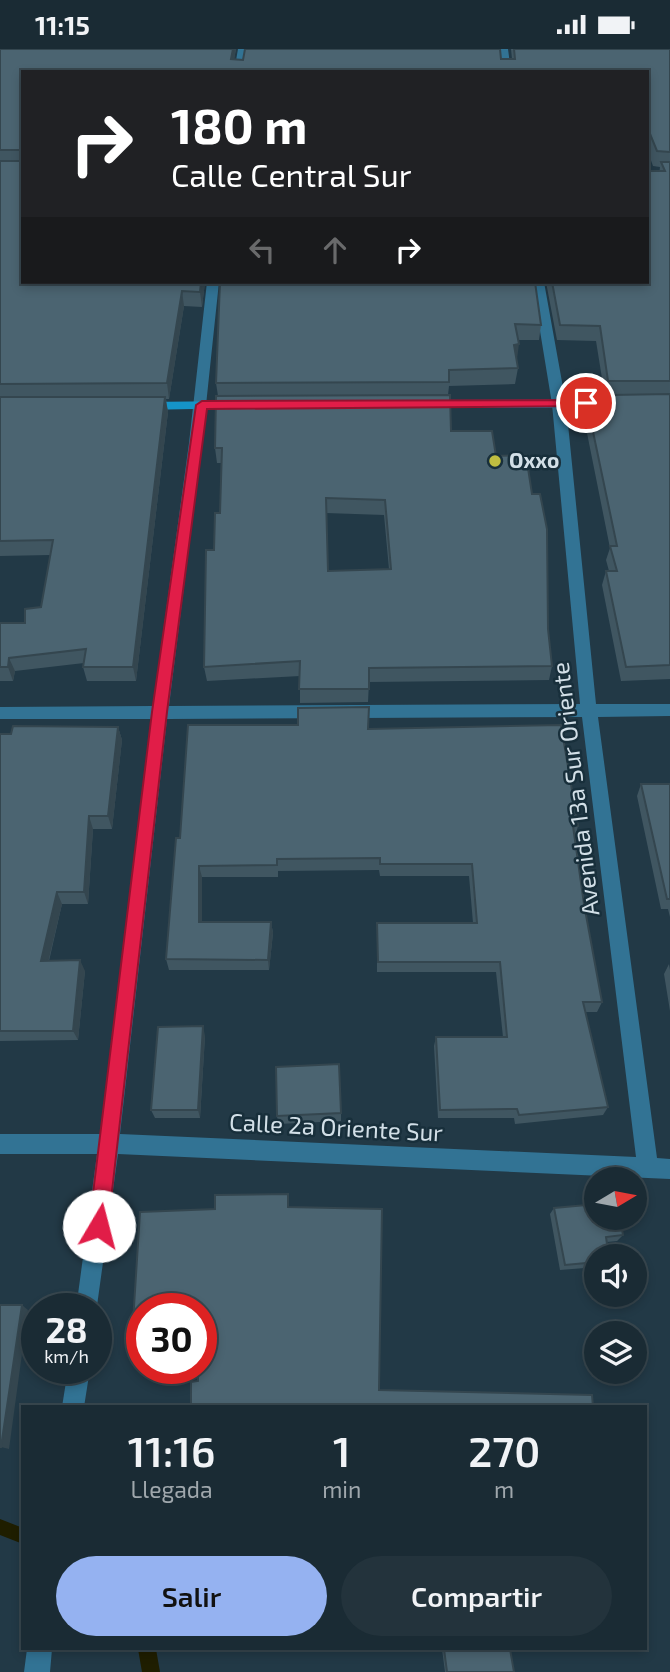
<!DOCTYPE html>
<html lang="es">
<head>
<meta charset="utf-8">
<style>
	:root { --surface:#1a2b34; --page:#23333c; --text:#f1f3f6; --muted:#9fa7ac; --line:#38474f; --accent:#95b2f1 }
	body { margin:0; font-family:"Exo 2",sans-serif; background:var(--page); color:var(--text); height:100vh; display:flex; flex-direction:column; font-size:26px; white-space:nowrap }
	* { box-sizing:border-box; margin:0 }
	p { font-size:23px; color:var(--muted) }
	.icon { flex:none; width:38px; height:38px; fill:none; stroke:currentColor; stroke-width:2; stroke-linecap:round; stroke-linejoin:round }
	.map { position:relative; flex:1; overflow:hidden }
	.details { position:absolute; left:21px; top:1356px; width:626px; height:245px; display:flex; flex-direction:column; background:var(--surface); border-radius:0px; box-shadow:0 4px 10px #0003,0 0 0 2px var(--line) }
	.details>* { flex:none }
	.guide { position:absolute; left:21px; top:21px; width:628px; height:214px; border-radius:0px; box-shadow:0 4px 10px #0003,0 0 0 2px var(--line); background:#202124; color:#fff; overflow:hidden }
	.needle { width:46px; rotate:80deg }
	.controls { position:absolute; left:584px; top:1118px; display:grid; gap:14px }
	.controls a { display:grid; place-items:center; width:63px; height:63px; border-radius:50%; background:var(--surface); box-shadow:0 4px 10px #0003,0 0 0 2px var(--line); font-size:35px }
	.speed { position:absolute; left:21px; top:1244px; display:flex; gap:14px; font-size:35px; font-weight:700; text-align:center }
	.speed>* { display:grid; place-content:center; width:91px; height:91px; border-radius:50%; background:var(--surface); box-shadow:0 4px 10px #0003,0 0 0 2px var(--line); line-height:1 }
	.speed small { font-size:18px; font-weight:400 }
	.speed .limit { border:10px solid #d22; background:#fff; color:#111 }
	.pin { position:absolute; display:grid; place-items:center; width:60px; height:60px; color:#fff; margin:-30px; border:4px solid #fff; border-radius:50%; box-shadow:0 2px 7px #0007 }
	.me { position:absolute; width:77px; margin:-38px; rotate:8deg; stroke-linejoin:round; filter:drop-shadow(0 0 5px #0008) }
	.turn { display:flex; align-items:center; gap:24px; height:147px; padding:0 35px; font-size:32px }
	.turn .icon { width:91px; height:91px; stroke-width:2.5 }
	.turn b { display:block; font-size:49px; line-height:60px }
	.lanes { display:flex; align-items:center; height:66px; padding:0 35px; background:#0003; justify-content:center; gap:35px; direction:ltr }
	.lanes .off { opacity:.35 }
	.eta { display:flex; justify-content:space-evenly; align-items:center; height:119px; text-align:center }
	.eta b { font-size:42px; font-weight:600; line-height:49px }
	.cta { display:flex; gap:14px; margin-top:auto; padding:14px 35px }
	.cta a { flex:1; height:80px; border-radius:42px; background:var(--accent); color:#111; font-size:28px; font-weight:600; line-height:80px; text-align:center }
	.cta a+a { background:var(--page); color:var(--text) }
	.status { display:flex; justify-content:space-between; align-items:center; height:49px; padding:0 35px; background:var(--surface); direction:ltr }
	.status svg { height:19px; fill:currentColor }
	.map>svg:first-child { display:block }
</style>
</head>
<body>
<div class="status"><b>11:15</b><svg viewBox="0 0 49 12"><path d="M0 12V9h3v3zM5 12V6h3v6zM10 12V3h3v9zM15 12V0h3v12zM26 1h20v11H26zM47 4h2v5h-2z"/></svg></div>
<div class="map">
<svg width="670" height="1623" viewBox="0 0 670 1623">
	<rect width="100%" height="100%" fill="#223946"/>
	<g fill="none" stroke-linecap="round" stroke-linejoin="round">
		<path fill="#1f1e00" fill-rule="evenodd" d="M 0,1470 L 23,1479 L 23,1495 L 0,1486 Z
			M 138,1600 L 156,1600 L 160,1623 L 142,1623 Z"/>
		<path fill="#327394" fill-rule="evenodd" d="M 238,0 L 248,0 L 244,23 L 234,23 Z
			M 498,0 L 508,0 L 511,23 L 501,23 Z
			M 207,233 L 219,233 L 202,394 L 169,657 L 580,655 L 552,355 L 532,233 L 544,233 L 566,355 L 596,655 L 670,655 L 670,667 L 598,668 L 657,1109 L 670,1110 L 670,1130 L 118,1105 L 96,1264 L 96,1260 L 76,1260 L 97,1105 L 0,1105 L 0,1085 L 100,1085 L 151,670 L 0,670 L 0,658 L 153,657 L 189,394 ZM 582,668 L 636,1108 L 120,1085 L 167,670 Z
			M 68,1320 L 90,1320 L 84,1358 L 62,1358 Z
			M 27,1600 L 52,1600 L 50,1623 L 24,1623 Z"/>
		<path fill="#1594c8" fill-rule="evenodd" d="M 670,350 L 670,358 L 427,359 L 420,355 L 427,351 Z
			M 238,352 L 243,353 L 243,359 L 143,361 L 136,357 L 143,353 Z"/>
	</g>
	<path fill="#405661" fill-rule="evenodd" d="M 0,0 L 236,0 L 234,10 L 243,11 L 512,10 L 511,0 L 670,0 L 670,630 L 621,632 L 602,536 L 606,522 L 609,522 L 606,511 L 610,499 L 585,374 L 588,359 L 607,359 L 610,348 L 605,348 L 596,292 L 557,291 L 546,233 L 648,233 L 660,118 L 653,117 L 648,103 L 648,23 L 23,233 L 205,233 L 202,258 L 184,257 L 169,350 L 166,350 L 168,363 L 136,632 L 87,632 L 83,618 L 84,614 L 15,622 L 13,632 L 0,632 L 0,574 L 25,574 L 41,558 L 50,506 L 0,507 Z
		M 220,233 L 541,276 L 539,291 L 518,291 L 516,310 L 518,319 L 515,335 L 449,337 L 448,346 L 451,382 L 496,407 L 548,580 L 552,617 L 549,631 L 369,633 L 368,653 L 300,654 L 300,627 L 207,632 L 204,618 L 214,501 L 220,464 L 221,414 L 217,414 L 215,399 L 218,347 L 216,334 ZM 326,464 L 384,466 L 389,520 L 328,522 Z
		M 118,678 L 122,691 L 112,780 L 93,780 L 88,855 L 62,855 L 49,912 L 85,922 L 78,991 L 0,992 L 0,685 Z
		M 368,680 L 578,777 L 575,788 L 584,855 L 602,953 L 597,963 L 585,963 L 608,1058 L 603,1066 L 515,1075 L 514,1069 L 438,1069 L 434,997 L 436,988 L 503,988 L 496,923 L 377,923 L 377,874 L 473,874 L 469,827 L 380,827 L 379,821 L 278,822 L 278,828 L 202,828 L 202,873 L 271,873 L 273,884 L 269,921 L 169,921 L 166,910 L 180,789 Z
		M 641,735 L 670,735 L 670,868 L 668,860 L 661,860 L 637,747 Z
		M 669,915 L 670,921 L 670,962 L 664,925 Z
		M 205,987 L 200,1069 L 155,1069 L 151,1061 Z
		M 341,1064 L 341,1072 L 278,1075 L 277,1067 Z
		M 288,1145 L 289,1158 L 382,1160 L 379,1341 L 592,1346 L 593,1358 L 191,1358 L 191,1333 L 198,1332 L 198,1320 L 201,1320 L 201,1260 L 142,1260 L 142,1277 L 137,1278 L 133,1273 L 140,1163 L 215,1160 L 215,1146 Z
		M 554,1159 L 623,1186 L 617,1192 L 607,1193 L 597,1208 L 597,1218 L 560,1221 L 550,1165 Z
		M 442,1600 L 510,1600 L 514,1623 L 445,1623 Z"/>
	<path fill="#34464f" d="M 233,0 L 236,0 L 232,23 L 231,10 Z
		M 201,233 L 205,233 L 202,258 L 200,243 Z
		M 182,242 L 184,257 L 169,350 L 167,334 Z
		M 519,295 L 517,310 L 511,311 L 514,296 Z
		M 165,348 L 168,363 L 136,632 L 133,618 Z
		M 9,609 L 15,622 L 13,632 L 8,618 Z
		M 118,678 L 122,691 L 112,780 L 108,767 Z
		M 89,767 L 93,780 L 88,855 L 84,843 Z
		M 199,817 L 202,828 L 202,884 L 199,873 Z
		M 57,843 L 62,855 L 46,922 L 41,912 Z
		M 271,873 L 273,884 L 269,921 L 268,911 Z
		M 80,911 L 85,922 L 78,991 L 73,982 Z
		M 203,977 L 205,987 L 200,1069 L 198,1061 Z
		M 22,1256 L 28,1261 L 9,1400 L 1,1398 Z"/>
	<path fill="#4b6471" stroke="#34464f" stroke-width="2" fill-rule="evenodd" d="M 0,0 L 233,0 L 231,10 L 243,11 L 245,0 L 500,0 L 501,10 L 515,10 L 514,0 L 670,0 L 670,103 L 657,102 L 648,80 L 648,23 L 23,23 L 23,233 L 201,233 L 200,243 L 182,242 L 167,334 L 0,335 L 0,112 L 21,112 L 22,104 L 20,101 L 0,101 Z
		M 661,113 L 670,113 L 670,332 L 608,332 L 600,277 L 560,276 L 552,233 L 648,233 L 648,122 L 665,122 Z
		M 220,233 L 535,233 L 541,276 L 515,275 L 519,295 L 514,296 L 518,319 L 449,321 L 449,333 L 216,334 Z
		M 670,345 L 670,616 L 626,618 L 606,522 L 617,522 L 610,497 L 617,497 L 588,359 L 613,359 L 611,346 Z
		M 450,346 L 451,382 L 492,382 L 496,407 L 526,406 L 532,445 L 540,445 L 547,480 L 548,580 L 552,617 L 369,619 L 369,640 L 299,640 L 300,612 L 204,618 L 206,501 L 214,501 L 215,464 L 220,464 L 222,399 L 215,399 L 216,347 ZM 326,449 L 385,451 L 391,520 L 328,522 Z
		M 0,348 L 165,348 L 133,618 L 83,618 L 86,600 L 9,609 L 8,618 L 0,618 L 0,574 L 25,574 L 25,560 L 41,558 L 53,491 L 0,492 Z
		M 369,658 L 368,680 L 561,676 L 578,777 L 573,777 L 584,855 L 602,953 L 583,953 L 608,1058 L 519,1066 L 517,1060 L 440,1061 L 436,988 L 507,988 L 500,913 L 378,913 L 377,874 L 477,874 L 472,815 L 380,815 L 380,809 L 277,810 L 277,816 L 199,817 L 199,873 L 271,873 L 268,911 L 166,910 L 176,789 L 180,789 L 188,676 L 298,676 L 298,659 Z
		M 13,677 L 118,678 L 108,767 L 89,767 L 84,843 L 57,843 L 41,912 L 80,911 L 73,982 L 0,982 L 0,685 L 11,685 Z
		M 641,735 L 670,735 L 670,850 L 667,850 Z
		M 203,977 L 198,1061 L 151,1061 L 158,978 Z
		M 339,1015 L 341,1064 L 277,1067 L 276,1018 Z
		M 288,1145 L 288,1158 L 382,1160 L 379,1341 L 592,1346 L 593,1358 L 191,1358 L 191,1333 L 198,1332 L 198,1320 L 201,1320 L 201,1260 L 142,1260 L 142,1273 L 133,1273 L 140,1163 L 215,1160 L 215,1146 Z
		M 597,1155 L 597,1169 L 620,1169 L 623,1186 L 606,1188 L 609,1208 L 597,1208 L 597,1213 L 565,1216 L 554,1159 Z
		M 0,1256 L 22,1256 L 1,1398 L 0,1398 Z
		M 444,1600 L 510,1600 L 514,1623 L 447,1623 Z"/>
	<path fill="#e11d48" stroke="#92132f" stroke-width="2" d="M 586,351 L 591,352 L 591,357 L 207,360 L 167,663 L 108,1177 L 105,1184 L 99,1187 L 92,1184 L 89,1177 L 152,663 L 196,356 L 202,352 Z"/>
	<circle fill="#bfbe41" stroke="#182f3b" stroke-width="2.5" cx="495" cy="412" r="7"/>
	<g text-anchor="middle" stroke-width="5" stroke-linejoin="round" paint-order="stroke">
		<g font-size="21" font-weight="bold" fill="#d2dfe7" stroke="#182f3b" text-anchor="start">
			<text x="509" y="419">Oxxo</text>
		</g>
		<g font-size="24" fill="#d2dfe7" stroke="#182f3b">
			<text transform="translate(576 740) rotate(-97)" y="8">Avenida 13a Sur Oriente</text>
			<text transform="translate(336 1079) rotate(3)" y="8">Calle 2a Oriente Sur</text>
		</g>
	</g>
</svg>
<div class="controls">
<a><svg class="needle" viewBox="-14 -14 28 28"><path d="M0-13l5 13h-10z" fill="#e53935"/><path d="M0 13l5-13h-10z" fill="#9fa7ac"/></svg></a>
<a><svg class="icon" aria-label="sound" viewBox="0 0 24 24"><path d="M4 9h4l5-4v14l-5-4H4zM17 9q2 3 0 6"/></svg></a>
<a><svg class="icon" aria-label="layers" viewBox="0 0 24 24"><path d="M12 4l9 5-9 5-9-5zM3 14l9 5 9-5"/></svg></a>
</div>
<div class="speed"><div>28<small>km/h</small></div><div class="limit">30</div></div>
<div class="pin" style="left:586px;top:354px;background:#d93025"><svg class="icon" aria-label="arrive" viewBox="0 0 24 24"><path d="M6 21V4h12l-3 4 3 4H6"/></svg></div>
<svg class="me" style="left:99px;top:1177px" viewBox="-20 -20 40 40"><circle r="19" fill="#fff"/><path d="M0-13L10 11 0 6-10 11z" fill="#e11d48"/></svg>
<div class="guide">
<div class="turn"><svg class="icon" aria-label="right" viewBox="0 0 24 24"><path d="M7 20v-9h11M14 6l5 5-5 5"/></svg><div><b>180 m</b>Calle Central Sur</div></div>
<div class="lanes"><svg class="icon off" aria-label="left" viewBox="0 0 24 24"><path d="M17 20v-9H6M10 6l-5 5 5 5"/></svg><svg class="icon off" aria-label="ahead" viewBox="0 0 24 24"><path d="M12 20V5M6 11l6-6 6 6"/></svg><svg class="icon" aria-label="right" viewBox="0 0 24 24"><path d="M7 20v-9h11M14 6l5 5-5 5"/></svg></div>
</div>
<section class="details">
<div class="eta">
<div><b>11:16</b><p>Llegada</p></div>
<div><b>1</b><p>min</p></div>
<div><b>270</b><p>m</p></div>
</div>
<div class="cta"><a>Salir</a><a>Compartir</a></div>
</section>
</div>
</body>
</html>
